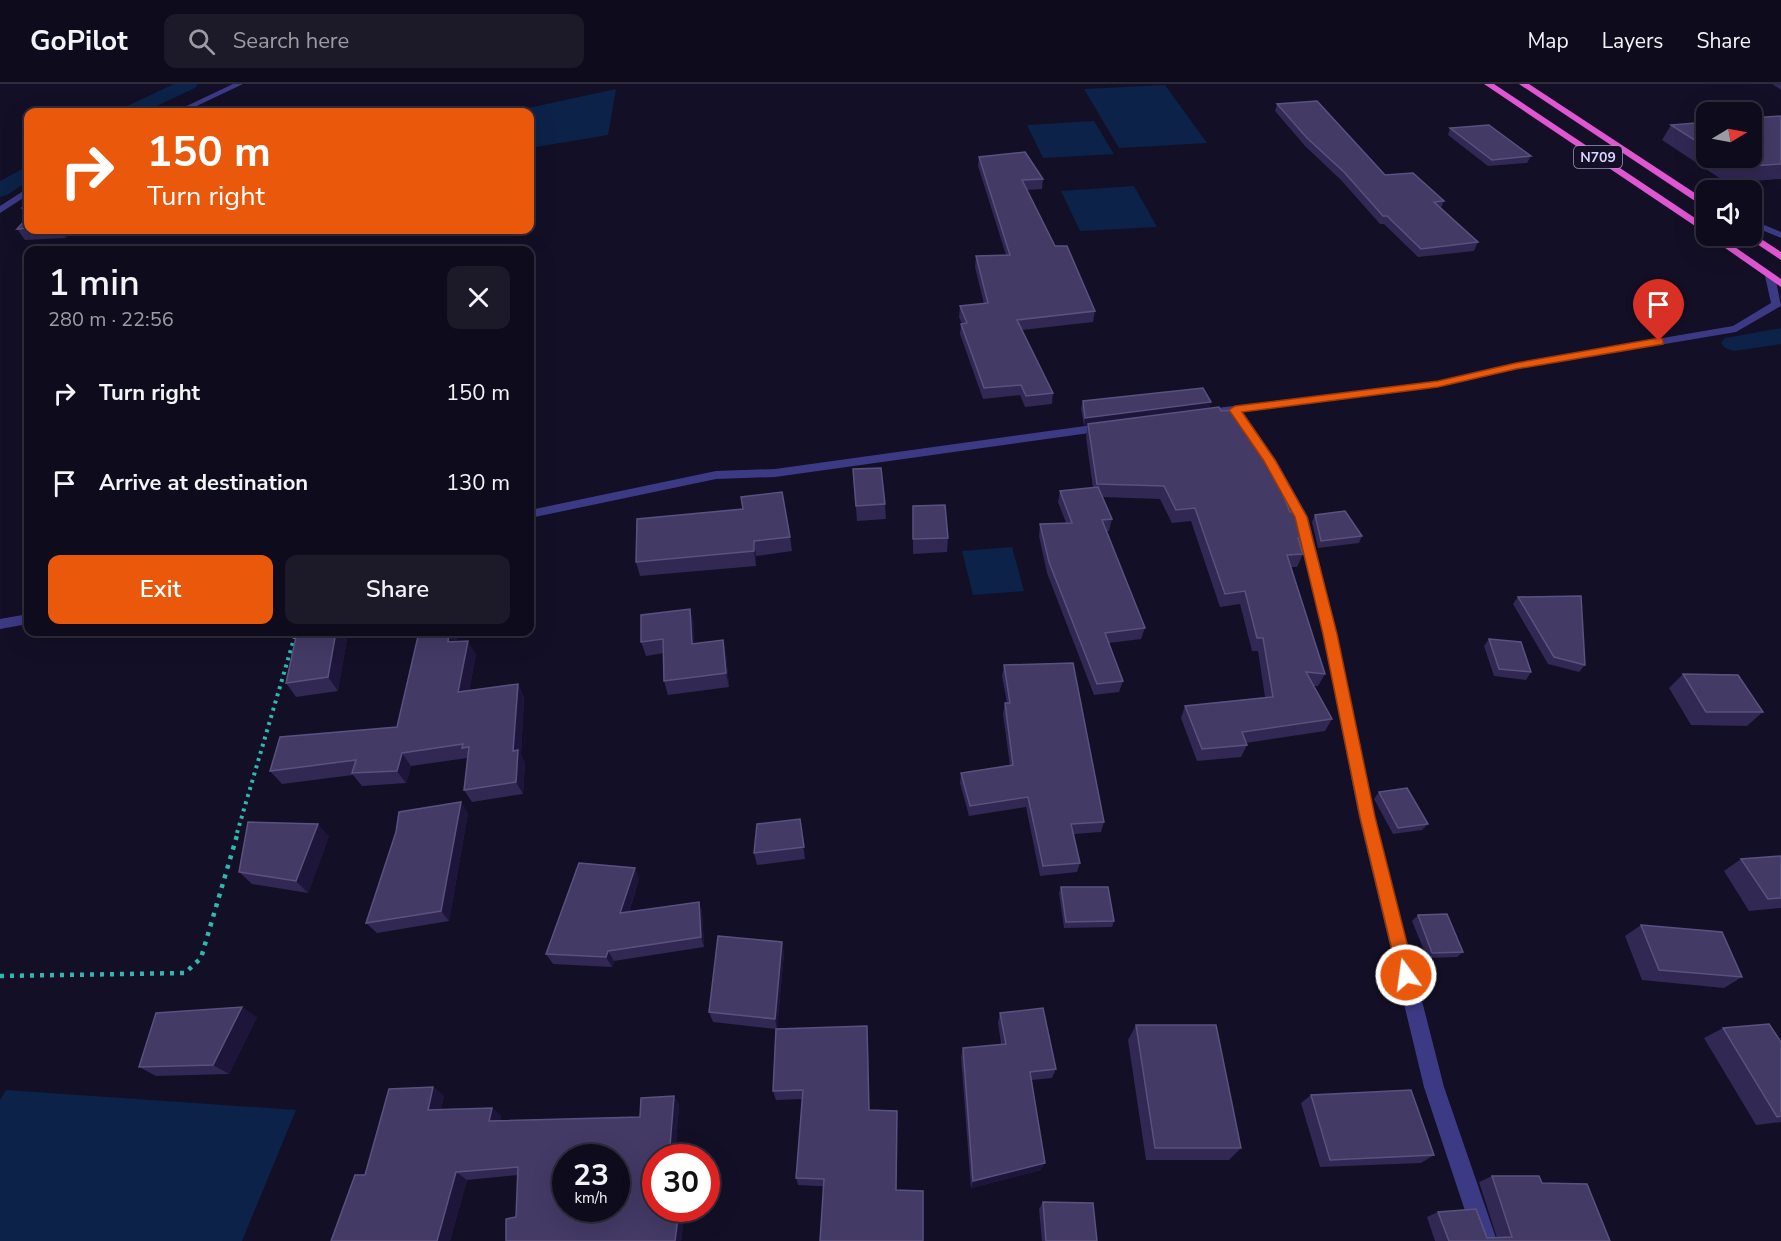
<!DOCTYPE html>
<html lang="en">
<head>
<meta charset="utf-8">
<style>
	:root { --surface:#0e0b1c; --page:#1c1929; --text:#f1f3f6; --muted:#9b9ba3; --line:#2e2b3b; --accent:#ea580c }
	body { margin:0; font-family:"Nunito Sans",sans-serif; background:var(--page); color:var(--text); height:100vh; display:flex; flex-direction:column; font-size:22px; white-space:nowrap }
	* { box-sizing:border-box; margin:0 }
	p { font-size:20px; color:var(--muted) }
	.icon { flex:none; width:33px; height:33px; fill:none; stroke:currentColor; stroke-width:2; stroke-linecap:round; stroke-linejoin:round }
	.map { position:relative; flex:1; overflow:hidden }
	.side { position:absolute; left:24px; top:162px; width:510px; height:390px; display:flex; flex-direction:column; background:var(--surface); border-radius:12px; box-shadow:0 6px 24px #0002,0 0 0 2px var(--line) }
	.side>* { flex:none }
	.guide { position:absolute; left:24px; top:24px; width:510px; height:126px; border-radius:12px; box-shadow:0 6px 24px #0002,0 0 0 2px var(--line); background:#ea580c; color:#fff; overflow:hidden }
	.needle { width:39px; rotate:80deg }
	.fabs { position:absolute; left:1696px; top:18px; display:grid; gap:12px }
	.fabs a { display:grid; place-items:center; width:66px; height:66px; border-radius:12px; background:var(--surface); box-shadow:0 6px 24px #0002,0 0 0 2px var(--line); font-size:30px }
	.speed { position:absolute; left:552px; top:1060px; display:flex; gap:12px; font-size:30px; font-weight:700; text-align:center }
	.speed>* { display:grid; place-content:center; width:78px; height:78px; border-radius:50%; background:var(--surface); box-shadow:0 6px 24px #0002,0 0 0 2px var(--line); line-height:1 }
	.speed small { font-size:15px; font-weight:400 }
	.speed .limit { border:9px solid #d22; background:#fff; color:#111 }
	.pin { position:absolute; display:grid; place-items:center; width:51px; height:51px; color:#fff; margin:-62px -26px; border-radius:50% 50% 50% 0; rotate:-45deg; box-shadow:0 0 6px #0007 }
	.pin .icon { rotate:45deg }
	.me { position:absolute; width:66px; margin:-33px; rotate:346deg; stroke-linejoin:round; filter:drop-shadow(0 0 4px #0008) }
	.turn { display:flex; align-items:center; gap:21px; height:126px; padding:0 24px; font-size:27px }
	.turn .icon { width:78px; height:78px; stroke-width:2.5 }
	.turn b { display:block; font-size:42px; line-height:51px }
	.round { display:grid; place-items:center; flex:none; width:63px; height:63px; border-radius:12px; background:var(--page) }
	.head { display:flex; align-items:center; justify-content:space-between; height:102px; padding:0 24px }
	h1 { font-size:36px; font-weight:600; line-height:45px }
	.primary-button { display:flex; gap:12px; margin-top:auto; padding:12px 24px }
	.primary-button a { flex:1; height:69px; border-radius:12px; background:var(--accent); color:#fff; font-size:24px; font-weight:600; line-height:69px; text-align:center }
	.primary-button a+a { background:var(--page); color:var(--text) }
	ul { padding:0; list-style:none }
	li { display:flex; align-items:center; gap:18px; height:90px; padding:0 24px }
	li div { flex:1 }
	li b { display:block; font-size:22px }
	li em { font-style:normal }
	header { display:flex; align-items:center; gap:36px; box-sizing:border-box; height:84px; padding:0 30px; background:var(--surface); border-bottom:2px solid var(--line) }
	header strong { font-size:28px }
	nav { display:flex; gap:33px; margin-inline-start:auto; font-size:21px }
	.search { width:420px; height:54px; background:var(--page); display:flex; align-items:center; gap:15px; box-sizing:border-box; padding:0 21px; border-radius:12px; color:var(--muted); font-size:22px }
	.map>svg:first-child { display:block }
</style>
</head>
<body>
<header>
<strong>GoPilot</strong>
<div class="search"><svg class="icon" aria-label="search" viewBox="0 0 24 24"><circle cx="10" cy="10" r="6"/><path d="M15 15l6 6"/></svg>Search here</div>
<nav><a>Map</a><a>Layers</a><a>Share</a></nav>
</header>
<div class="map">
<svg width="1781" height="1157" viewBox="0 0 1781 1157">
	<rect width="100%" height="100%" fill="#130f26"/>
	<path fill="#0c2248" d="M 1165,1 L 1207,59 L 1119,64 L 1084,5 Z
		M 616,5 L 608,51 L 530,64 L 530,28 L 510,28 Z
		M 1094,37 L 1114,70 L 1043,74 L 1027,41 Z
		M 1134,102 L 1157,143 L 1080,147 L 1061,107 Z
		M 1012,463 L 1024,507 L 973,511 L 962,467 Z
		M 6,1006 L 296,1026 L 242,1157 L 0,1157 L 0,1016 Z"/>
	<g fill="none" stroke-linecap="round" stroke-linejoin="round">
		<path fill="#0c2248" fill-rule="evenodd" d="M 174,0 L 198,0 L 195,4 L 144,28 L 121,28 L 123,24 Z
			M 28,82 L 28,97 L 7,111 L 0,113 L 0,97 Z
			M 1781,244 L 1781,260 L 1734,267 L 1725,264 L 1721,259 L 1725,254 Z"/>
		<path stroke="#2fb8b0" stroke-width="4" stroke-dasharray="3 4.5" stroke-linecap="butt" d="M 237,749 L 296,548"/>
		<path stroke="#2fb8b0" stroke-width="4.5" stroke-dasharray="4 6" stroke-linecap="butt" d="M 0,892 L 185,889 L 201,874 L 238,748"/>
		<path fill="#3d3a85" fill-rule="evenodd" d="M 233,0 L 243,0 L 184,28 L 174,28 Z
			M 28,104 L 28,111 L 0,129 L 0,122 Z
			M 1770,189 L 1775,192 L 1781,222 L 1736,248 L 1516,285 L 1438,303 L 1243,328 L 1276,376 L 1308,433 L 1337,550 L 1375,733 L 1444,1003 L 1497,1157 L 1475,1157 L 1424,1003 L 1359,733 L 1323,550 L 1294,433 L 1264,377 L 1232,330 L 1217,332 L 1211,328 L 1217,324 L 1438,297 L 1516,279 L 1733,242 L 1771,219 L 1765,192 Z
			M 1107,339 L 1111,340 L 1111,346 L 775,393 L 716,395 L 530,434 L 530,426 L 716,387 L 775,385 Z
			M 28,530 L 28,540 L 0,545 L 0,535 Z"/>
		<path fill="#3d3a85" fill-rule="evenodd" d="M 1752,136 L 1781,148 L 1781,154 L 1752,142 Z"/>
		<path fill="#e055d1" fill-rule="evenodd" d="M 1484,0 L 1494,0 L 1707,142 L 1707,150 Z
			M 1519,0 L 1529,0 L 1707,117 L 1707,125 Z
			M 1752,149 L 1781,168 L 1781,176 L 1745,152 L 1752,152 Z
			M 1708,152 L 1719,152 L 1781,195 L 1781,203 Z"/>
	</g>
	<path fill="#312854" d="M 1772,0 L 1781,0 L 1781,6 Z
		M 1277,20 L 1385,91 L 1444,117 L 1441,124 L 1478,158 L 1474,167 L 1418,173 L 1384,140 L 1380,140 L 1341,96 L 1305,62 L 1275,27 Z
		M 1781,32 L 1781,95 L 1727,99 L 1662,56 L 1671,41 L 1707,38 L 1707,74 L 1752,74 Z
		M 1450,44 L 1531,72 L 1527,79 L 1488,82 L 1448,51 Z
		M 979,73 L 1043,95 L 1042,105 L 1027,106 L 1055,162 L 1095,227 L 1093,238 L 1022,246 L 1053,309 L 1052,320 L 1025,323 L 1020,311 L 983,315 L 960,250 L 961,240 L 962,240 L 959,233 L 960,222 L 984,220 L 975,183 L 976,172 L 1006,171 L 978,82 Z
		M 28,117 L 28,146 L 73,146 L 66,154 L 25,156 L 17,145 L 28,133 L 22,124 Z
		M 1083,317 L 1211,318 L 1209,324 L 1290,428 L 1306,453 L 1301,464 L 1303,470 L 1297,483 L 1291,483 L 1325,590 L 1318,602 L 1314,602 L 1332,635 L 1325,647 L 1246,659 L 1247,661 L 1241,673 L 1197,677 L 1181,634 L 1185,622 L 1265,613 L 1258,567 L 1252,567 L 1240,520 L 1220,523 L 1191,437 L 1172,439 L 1160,415 L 1102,413 L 1112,435 L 1109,447 L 1106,447 L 1145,544 L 1141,555 L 1109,559 L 1123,597 L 1119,608 L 1094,611 L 1047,489 L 1039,452 L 1040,440 L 1066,439 L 1058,418 L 1060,407 L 1093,404 L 1086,353 L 1088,341 L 1084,342 L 1081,324 Z
		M 853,385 L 885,420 L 886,435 L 857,437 Z
		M 913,422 L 948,454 L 947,468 L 913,470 Z
		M 1315,431 L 1362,452 L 1359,459 L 1318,464 L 1312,438 Z
		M 637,435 L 790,453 L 792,467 L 756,472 L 756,482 L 640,492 L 636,478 Z
		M 1518,513 L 1585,581 L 1579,588 L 1548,580 L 1513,520 Z
		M 694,539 L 694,559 L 723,556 L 726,570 L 729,603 L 668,611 L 664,597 L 664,569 L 646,572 L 641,558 Z
		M 419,548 L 458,548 L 457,557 L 476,570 L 469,607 L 518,600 L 524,613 L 521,671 L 525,679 L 523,710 L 472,718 L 464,706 L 467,674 L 411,682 L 406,699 L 362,702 L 353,691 L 282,700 L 270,687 L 397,643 Z
		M 348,549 L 338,607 L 296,613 L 286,599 Z
		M 1489,555 L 1531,588 L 1526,596 L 1494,592 L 1484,562 Z
		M 1004,581 L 1104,738 L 1101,748 L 1074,750 L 1080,779 L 1077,788 L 1040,792 L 1026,723 L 969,732 L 960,699 L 961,689 L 1010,682 L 1003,630 L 1005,619 L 1007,619 L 1002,592 Z
		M 1683,590 L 1763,628 L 1747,642 L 1691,641 L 1669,604 Z
		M 1379,708 L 1428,740 L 1422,746 L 1393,750 L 1374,715 Z
		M 468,729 L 449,837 L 377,849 L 366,839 Z
		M 800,735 L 805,775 L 757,781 L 754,769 Z
		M 329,752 L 308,809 L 252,800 L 239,788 Z
		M 1781,772 L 1781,824 L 1749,827 L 1724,787 L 1741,775 Z
		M 635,784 L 639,795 L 629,828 L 699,818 L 702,828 L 704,863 L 614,877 L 612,883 L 553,880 L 546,870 Z
		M 1061,803 L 1114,837 L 1112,843 L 1064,844 L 1059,809 Z
		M 1418,831 L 1463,868 L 1457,873 L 1427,874 L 1412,837 Z
		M 1641,841 L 1742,893 L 1724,904 L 1642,896 L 1625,852 Z
		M 782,858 L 784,869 L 777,945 L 869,1026 L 896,1106 L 798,1101 L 796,1094 L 802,1015 L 776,1016 L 773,1007 L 776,945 L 713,938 L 709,928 Z
		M 1000,929 L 1056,985 L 1052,994 L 1032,996 L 1041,1086 L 971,1104 L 961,973 L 963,964 L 1001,960 L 998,939 Z
		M 257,933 L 229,990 L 156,992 L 139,983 Z
		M 1136,941 L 1241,1064 L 1229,1076 L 1146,1076 L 1128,956 Z
		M 1723,944 L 1781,958 L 1781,1038 L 1756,1041 L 1704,954 Z
		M 433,1003 L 444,1012 L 441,1025 L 492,1024 L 501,1032 L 500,1037 L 640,1033 L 679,1020 L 675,1074 L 656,1074 L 656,1125 L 685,1125 L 681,1157 L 506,1157 L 516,1133 L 518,1091 L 467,1096 L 450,1157 L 331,1157 L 365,1091 Z
		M 1311,1011 L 1434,1071 L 1421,1079 L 1320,1083 L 1301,1019 Z
		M 1492,1092 L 1542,1099 L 1610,1157 L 1435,1157 L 1427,1133 L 1438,1128 L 1487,1154 L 1497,1154 L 1479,1098 Z
		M 1043,1118 L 1097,1157 L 1042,1157 L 1039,1125 Z"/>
	<path fill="#1d163a" d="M 60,146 L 73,146 L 66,154 Z
		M 1211,318 L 1209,325 L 1084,342 L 1085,334 Z
		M 754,457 L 756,472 L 756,482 L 754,467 Z
		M 690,525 L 694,539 L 695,574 L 692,560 Z
		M 336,548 L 347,548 L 348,549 L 338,607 L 328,593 Z
		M 449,548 L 458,548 L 455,572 L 448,558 Z
		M 723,556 L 726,570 L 729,603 L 726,589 Z
		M 468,557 L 476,570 L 466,622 L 458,608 Z
		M 518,600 L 524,613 L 521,671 L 525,679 L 523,710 L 516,698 L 513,667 Z
		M 402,669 L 411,682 L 406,699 L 397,687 Z
		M 461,718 L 468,729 L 449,837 L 441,827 Z
		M 318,740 L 329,752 L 308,809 L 296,797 Z
		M 635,784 L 639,795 L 625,839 L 620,829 Z
		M 699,818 L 702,828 L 704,863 L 701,853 Z
		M 782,858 L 784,869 L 777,945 L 775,935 Z
		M 608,867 L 614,877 L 612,883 L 606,873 Z
		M 242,923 L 257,933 L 229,990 L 213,981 Z
		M 433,1003 L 444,1012 L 439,1034 L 428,1026 Z
		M 674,1012 L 679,1020 L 675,1074 L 669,1074 Z
		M 492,1024 L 501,1032 L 499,1045 L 489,1037 Z
		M 1045,1079 L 1041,1086 L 971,1104 L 973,1097 Z
		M 456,1088 L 467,1096 L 450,1157 L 437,1157 Z
		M 679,1125 L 685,1125 L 681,1157 L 675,1157 Z"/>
	<path fill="#433a66" stroke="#5a527e" stroke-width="1.5" fill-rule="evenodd" d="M 1317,17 L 1385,91 L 1413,89 L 1444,117 L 1434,118 L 1478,158 L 1421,165 L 1387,132 L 1383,132 L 1344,88 L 1307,54 L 1277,20 Z
		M 1781,32 L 1781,80 L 1737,83 L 1722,74 L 1752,74 L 1752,34 Z
		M 1707,38 L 1707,64 L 1671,41 Z
		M 1489,41 L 1531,72 L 1492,76 L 1450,44 Z
		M 1025,68 L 1043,95 L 1022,96 L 1055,162 L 1067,162 L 1095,227 L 1017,236 L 1053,309 L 1026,312 L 1021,301 L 984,304 L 961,240 L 967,239 L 960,222 L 988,219 L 976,172 L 1010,171 L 979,73 Z
		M 28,117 L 28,125 L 22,124 Z
		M 28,133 L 28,144 L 17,145 Z
		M 1203,304 L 1211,318 L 1085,334 L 1083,317 Z
		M 1219,323 L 1221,327 L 1236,326 L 1259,366 L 1265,366 L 1290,428 L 1299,427 L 1306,453 L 1298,454 L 1303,470 L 1287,471 L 1325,590 L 1306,588 L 1332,635 L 1242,648 L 1247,661 L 1202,665 L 1185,622 L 1273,613 L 1263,554 L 1257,554 L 1245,507 L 1225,510 L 1195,424 L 1176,426 L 1164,402 L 1097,400 L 1088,340 Z
		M 881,384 L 885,420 L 856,422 L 853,385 Z
		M 1098,403 L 1112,435 L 1102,436 L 1145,544 L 1105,549 L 1123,597 L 1097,600 L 1049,478 L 1040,440 L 1072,439 L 1060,407 Z
		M 782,408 L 790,453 L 754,457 L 754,467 L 636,478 L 637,435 L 743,425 L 741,413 Z
		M 945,421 L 948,454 L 913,455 L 913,422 Z
		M 1345,427 L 1362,452 L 1321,457 L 1315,431 Z
		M 1581,512 L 1585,581 L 1554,573 L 1518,513 Z
		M 690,525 L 692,560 L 723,556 L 726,589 L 664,597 L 663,555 L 641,558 L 641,531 Z
		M 297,548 L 336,548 L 328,593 L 286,599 Z
		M 419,548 L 449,548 L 448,558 L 468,557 L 458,608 L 518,600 L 513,667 L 518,666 L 516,698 L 464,706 L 469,663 L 462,664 L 463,660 L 402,669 L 397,687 L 352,689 L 356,676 L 270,687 L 280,653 L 397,643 Z
		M 1489,555 L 1521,558 L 1531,588 L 1499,585 Z
		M 1073,579 L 1104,738 L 1071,740 L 1080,779 L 1043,782 L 1028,713 L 970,722 L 961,689 L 1013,681 L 1005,619 L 1010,619 L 1004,581 Z
		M 1683,590 L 1738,591 L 1763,628 L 1706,628 Z
		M 1407,704 L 1428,740 L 1398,744 L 1379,708 Z
		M 461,718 L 441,827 L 366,839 L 396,748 L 399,728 Z
		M 800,735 L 804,763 L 754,769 L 757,740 Z
		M 248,738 L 318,740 L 296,797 L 239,788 Z
		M 1781,772 L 1781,814 L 1768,815 L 1741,775 Z
		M 579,779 L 635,784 L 620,829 L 699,818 L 701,853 L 608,867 L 606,873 L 546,870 Z
		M 1061,803 L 1108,803 L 1114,837 L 1066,838 Z
		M 1447,830 L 1463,868 L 1432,869 L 1418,831 Z
		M 1641,841 L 1722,848 L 1742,893 L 1659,886 Z
		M 718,852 L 782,858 L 775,935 L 709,928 Z
		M 242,923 L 213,981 L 139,983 L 156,929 Z
		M 1043,924 L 1056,985 L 1030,988 L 1045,1079 L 973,1097 L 963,964 L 1006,960 L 1000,929 Z
		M 1769,940 L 1781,958 L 1781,1032 L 1777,1033 L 1723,944 Z
		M 1136,941 L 1216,941 L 1241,1064 L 1155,1064 Z
		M 867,942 L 869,1026 L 897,1027 L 896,1106 L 923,1107 L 923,1157 L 820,1157 L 824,1095 L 796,1094 L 803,1006 L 773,1007 L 776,945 Z
		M 433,1003 L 428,1026 L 492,1024 L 489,1037 L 640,1033 L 641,1014 L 674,1012 L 669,1074 L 656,1074 L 656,1125 L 679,1125 L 675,1157 L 506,1157 L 506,1135 L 516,1133 L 518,1083 L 456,1088 L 437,1157 L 331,1157 L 355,1091 L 365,1091 L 389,1005 ZM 566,1074 L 616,1074 L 616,1125 L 566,1125 Z
		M 1411,1006 L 1434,1071 L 1330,1076 L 1311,1011 Z
		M 1492,1092 L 1539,1092 L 1542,1099 L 1587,1100 L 1610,1157 L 1449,1157 L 1438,1128 L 1476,1125 L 1487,1154 L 1512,1153 Z
		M 1043,1118 L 1093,1119 L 1097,1157 L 1046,1157 Z"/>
	<path fill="#ea580c" stroke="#983908" stroke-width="1.5" d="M 1659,254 L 1663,255 L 1663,260 L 1516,285 L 1438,303 L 1242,328 L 1275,376 L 1307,433 L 1337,550 L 1375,733 L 1415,891 L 1412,897 L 1406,899 L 1400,897 L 1398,891 L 1360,733 L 1323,550 L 1295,433 L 1264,377 L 1229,326 L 1235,322 L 1438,297 L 1516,279 Z"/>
	<g text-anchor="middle" stroke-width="6" stroke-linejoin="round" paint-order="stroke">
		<rect fill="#130f26" stroke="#9e99be" stroke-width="1.5" x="1574" y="62" width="48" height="22" rx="4.5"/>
		<g font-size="14" font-weight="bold" fill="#d9d4ff">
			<text x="1598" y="78">N709</text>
		</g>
	</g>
</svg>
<div class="fabs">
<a><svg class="needle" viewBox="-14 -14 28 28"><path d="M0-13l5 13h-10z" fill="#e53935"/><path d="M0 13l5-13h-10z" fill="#9b9ba3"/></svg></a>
<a><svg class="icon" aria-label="sound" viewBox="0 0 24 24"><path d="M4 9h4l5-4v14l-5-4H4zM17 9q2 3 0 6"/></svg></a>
</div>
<div class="speed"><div>23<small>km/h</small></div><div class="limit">30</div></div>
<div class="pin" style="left:1659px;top:257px;background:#d93025"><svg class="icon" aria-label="arrive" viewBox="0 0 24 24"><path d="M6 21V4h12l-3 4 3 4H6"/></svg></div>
<svg class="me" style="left:1406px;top:891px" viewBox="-20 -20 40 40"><circle r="17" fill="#ea580c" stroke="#fff" stroke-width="3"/><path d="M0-11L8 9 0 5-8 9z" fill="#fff"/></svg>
<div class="guide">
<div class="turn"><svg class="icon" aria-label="right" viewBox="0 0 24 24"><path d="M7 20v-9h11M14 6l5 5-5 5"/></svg><div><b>150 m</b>Turn right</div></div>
</div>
<section class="side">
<div class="head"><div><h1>1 min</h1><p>280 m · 22:56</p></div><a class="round"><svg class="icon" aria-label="close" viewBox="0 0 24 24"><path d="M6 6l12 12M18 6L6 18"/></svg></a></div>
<ul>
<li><svg class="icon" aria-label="right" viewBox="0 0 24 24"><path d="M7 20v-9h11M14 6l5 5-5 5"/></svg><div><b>Turn right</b></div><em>150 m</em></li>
<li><svg class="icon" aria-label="arrive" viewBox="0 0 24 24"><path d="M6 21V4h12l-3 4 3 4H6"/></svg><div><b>Arrive at destination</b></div><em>130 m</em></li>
</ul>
<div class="primary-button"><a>Exit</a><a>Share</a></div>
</section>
</div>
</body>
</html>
